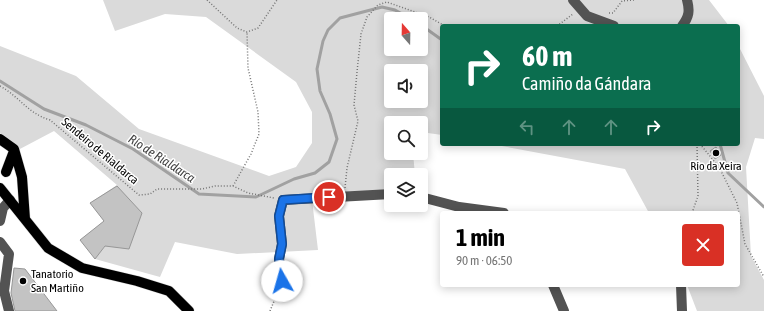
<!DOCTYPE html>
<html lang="es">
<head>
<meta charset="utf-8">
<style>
	:root { --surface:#fff; --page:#f2f2f2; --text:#222; --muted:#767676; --accent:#000 }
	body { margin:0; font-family:"Asap Condensed",sans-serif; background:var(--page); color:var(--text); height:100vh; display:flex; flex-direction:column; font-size:15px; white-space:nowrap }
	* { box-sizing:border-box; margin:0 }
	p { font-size:13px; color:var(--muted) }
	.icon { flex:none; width:22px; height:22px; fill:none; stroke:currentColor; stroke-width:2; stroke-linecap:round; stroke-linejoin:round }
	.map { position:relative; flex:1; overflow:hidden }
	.drawer { position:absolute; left:440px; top:211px; width:300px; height:76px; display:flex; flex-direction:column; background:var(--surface); border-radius:4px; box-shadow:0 2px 10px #0003 }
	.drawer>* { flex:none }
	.guide { position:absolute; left:440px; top:24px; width:300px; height:122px; border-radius:4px; box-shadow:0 2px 10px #0003; background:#0b6e4f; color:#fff; overflow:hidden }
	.needle { width:26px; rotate:340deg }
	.controls { position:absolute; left:384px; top:12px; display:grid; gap:8px }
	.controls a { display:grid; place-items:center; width:44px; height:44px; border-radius:4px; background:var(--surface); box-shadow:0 2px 10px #0003; font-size:20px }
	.pin { position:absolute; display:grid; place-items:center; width:34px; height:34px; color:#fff; margin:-17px; border:2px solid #fff; border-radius:50%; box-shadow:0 1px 4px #0007 }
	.me { position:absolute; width:44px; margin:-22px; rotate:353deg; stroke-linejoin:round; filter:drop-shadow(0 0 3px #0008) }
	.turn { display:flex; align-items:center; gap:14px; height:84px; padding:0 16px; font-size:18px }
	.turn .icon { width:52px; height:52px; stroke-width:2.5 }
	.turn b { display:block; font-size:28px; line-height:34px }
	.lanes { display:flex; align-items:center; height:38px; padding:0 16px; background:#0003; justify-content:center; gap:20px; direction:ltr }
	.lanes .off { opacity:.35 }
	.round { display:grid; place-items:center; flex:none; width:42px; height:42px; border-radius:4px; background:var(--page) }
	.overview { display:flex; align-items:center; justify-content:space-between; height:68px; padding:0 16px }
	h1 { font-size:24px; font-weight:700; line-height:30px; color:var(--accent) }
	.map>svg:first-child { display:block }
</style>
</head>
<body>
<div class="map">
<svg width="764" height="311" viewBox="0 0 764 311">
	<rect width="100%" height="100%" fill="#fff"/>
	<path fill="#dadada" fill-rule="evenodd" d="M 103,0 L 709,0 L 729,26 L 442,26 L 442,135 L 421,132 L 421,123 L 391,123 L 391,153 L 413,153 L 415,175 L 391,175 L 391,195 L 312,200 L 318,250 L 237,254 L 175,242 L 160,277 L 95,259 L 80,240 L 104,221 L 90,203 L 117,185 L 54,131 L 18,150 L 0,133 L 0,46 L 76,76 L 139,129 L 269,176 L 296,167 L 312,143 L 312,112 L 296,82 L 206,17 L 165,14 L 115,31 ZM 391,19 L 421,19 L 421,49 L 391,49 ZM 391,71 L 421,71 L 421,101 L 391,101 Z
		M 738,45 L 764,96 L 764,139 L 755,138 L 746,167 L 751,256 L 764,280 L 764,311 L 697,311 L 687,285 L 738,285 L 738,213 L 649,213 L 625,169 L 491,144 L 738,144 Z"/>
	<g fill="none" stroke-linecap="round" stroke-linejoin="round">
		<path stroke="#a1a1a1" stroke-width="3" d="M 421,25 L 442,40
			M 0,81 L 44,109 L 86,125 L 133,149 L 199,194 L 256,197 L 294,179 L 315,173 L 329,162 L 337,139 L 330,114 L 320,91 L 317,69 L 323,41 L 328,30 L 340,18 L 382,7 L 395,10 L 411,19
			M 720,144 L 728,173 L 764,207"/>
	</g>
	<path fill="#c3c3c3" stroke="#979797" d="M 716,147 L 721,155 L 715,159 L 710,151 Z
		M 117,186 L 142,213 L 129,249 L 105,246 L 95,259 L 80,240 L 104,221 L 90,203 Z
		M 14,268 L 25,269 L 57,311 L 15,311 L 11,293 Z"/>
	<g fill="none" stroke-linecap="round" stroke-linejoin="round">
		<defs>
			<path id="major" d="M 0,139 L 14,149 L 22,177 L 25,219
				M 6,172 L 14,151
				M 0,188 L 48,248 L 82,268 L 137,281 L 169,291 L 189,311"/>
		</defs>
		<use href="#major" stroke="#dbdbdb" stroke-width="11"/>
		<path stroke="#757575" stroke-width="1.5" stroke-dasharray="1 2" stroke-linecap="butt" d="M 207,0 L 237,28 L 247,32 L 258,28 L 277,0
			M 609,13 L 613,13 L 622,1 L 634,0
			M 557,26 L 573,14
			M 0,86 C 20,97 27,113 50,120 L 139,195 L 150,194 L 157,189 L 202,189 L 215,186 L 233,186 L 248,193 L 274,198
			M 700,144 L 719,167 L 737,203 L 745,244 L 764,277
			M 233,186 L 251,154 L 259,134 L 258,112 L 248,68 L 247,32
			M 345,188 L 347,168 L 358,121 L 354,105 L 357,72 L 361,34 L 367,17 L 378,5 L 387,2 L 429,17 L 445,26
			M 692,213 L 698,196 L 697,144
			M 270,311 L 279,289"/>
		<path stroke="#535353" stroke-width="10" d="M 573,0 L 587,16 L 614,26
			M 682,26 C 689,17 690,11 687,0
			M 421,197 L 459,207 L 504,213
			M 0,221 L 3,208 L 10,200
			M 0,242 L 9,254 L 4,291 L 9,311
			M 282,281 L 279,259 L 282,244 L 279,216 L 283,200 L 391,194
			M 553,285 L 564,311
			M 681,285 L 682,311"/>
		<use href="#major" stroke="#000" stroke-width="10"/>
	</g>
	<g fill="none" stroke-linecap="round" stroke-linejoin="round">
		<defs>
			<path id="route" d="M 282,281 L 279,259 L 282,244 L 279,216 L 283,200 L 329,197"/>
		</defs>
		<use href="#route" stroke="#114b97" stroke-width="10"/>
		<use href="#route" stroke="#1a73e8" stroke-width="7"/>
	</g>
	<g fill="#000" stroke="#fff" stroke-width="1.5">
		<circle cx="716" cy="153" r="4"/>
		<circle cx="23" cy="281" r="4"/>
	</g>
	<g text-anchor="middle" stroke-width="3" stroke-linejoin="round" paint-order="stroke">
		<g font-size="12" fill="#000" stroke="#fff">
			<text transform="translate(100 151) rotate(40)" y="4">Sendeiro de Rialdarca</text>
		</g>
		<g font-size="12" fill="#000" stroke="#fff">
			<text x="716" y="170">Río da Xeira</text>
			<text x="31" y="278" text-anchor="start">Tanatorio<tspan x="31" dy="14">San Martiño</tspan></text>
		</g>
		<g font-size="13" font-style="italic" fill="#424242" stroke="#fff">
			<text transform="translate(162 158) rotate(33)" y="5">Río de Rialdarca</text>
		</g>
	</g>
</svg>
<div class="controls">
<a><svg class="needle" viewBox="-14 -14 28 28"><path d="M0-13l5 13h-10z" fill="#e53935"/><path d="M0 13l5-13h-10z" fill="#767676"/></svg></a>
<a><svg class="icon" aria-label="sound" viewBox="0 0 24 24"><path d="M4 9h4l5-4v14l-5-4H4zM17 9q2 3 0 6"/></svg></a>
<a><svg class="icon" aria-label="search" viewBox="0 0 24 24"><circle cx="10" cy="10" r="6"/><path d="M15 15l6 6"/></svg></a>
<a><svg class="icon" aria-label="layers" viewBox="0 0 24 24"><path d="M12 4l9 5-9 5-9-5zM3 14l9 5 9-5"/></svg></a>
</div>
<div class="pin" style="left:329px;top:197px;background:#d93025"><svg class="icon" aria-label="arrive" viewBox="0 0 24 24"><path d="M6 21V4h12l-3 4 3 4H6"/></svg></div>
<svg class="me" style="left:282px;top:281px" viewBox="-20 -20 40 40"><circle r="19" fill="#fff"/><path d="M0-13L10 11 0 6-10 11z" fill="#1a73e8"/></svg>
<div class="guide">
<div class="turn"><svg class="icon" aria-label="right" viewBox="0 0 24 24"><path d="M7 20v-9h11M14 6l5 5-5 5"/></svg><div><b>60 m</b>Camiño da Gándara</div></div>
<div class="lanes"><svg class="icon off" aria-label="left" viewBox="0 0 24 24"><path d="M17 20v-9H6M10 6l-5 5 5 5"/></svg><svg class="icon off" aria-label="ahead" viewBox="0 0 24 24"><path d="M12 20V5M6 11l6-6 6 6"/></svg><svg class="icon off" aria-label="ahead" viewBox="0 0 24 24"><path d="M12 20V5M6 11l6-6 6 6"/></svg><svg class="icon" aria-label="right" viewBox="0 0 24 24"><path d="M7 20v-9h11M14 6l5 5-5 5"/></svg></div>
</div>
<section class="drawer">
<div class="overview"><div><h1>1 min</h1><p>90 m · 06:50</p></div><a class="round" style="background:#d93025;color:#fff"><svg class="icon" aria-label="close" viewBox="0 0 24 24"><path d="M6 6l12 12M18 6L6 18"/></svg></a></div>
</section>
</div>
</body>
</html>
